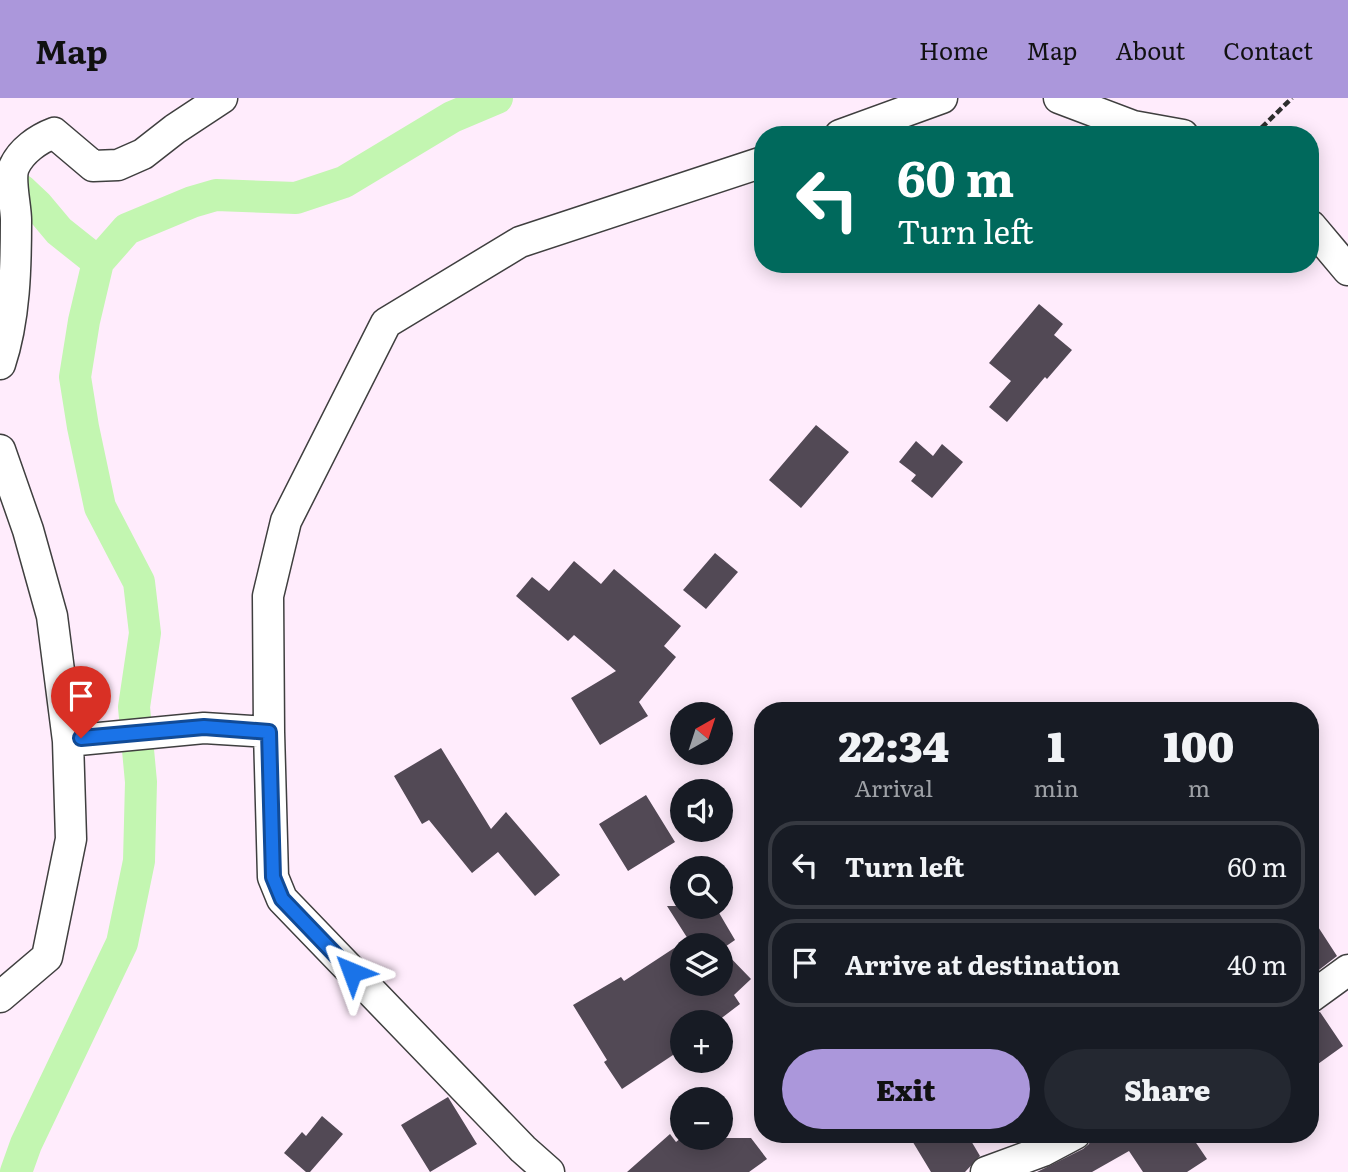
<!DOCTYPE html>
<html lang="en">
<head>
<meta charset="utf-8">
<style>
	:root { --surface:#171b24; --page:#242831; --text:#f1f3f6; --muted:#9ea1a6; --line:#363941; --accent:#ab97db }
	body { margin:0; font-family:Literata,serif; background:var(--page); color:var(--text); height:100vh; display:flex; flex-direction:column; font-size:26px; white-space:nowrap }
	* { box-sizing:border-box; margin:0 }
	p { font-size:23px; color:var(--muted) }
	.icon { flex:none; width:38px; height:38px; fill:none; stroke:currentColor; stroke-width:2; stroke-linecap:round; stroke-linejoin:round }
	.map { position:relative; flex:1; overflow:hidden }
	.drawer { position:absolute; left:754px; top:604px; width:565px; height:441px; display:flex; flex-direction:column; background:var(--surface); border-radius:28px; box-shadow:0 4px 18px #0003 }
	.drawer>* { flex:none }
	.banner { position:absolute; left:754px; top:28px; width:565px; height:147px; border-radius:28px; box-shadow:0 4px 18px #0003; background:#00695c; color:#fff; overflow:hidden }
	.needle { width:46px; rotate:39deg }
	.tools { position:absolute; left:670px; top:604px; display:grid; gap:14px }
	.tools a { display:grid; place-items:center; width:63px; height:63px; border-radius:50%; background:var(--surface); box-shadow:0 4px 18px #0003; font-size:35px }
	.pin { position:absolute; display:grid; place-items:center; width:60px; height:60px; color:#fff; margin:-72px -30px; border-radius:50% 50% 50% 0; rotate:-45deg; box-shadow:0 0 7px #0007 }
	.pin .icon { rotate:45deg }
	.me { position:absolute; width:77px; margin:-38px; rotate:316deg; stroke-linejoin:round; filter:drop-shadow(0 0 5px #0008) }
	.turn { display:flex; align-items:center; gap:24px; height:147px; padding:0 28px; font-size:32px }
	.turn .icon { width:91px; height:91px; stroke-width:2.5 }
	.turn b { display:block; font-size:49px; line-height:60px }
	.eta { display:flex; justify-content:space-evenly; align-items:center; height:119px; text-align:center }
	.eta b { font-size:42px; font-weight:800; line-height:49px }
	.action { display:flex; gap:14px; margin-top:auto; padding:14px 28px }
	.action a { flex:1; height:80px; border-radius:42px; background:var(--accent); color:#111; font-size:28px; font-weight:800; line-height:80px; text-align:center }
	.action a+a { background:var(--page); color:var(--text) }
	ul { padding:0; list-style:none }
	li { display:flex; align-items:center; gap:21px; height:88px; margin:0 14px 10px; padding:0 14px; border:4px solid var(--line); border-radius:28px }
	li div { flex:1 }
	li b { display:block; font-size:26px }
	li em { font-style:normal }
	header { display:flex; align-items:center; gap:42px; box-sizing:border-box; height:98px; padding:0 35px; background:var(--accent); color:#111 }
	header strong { font-size:33px }
	nav { display:flex; gap:38px; margin-inline-start:auto; font-size:24px }
	.map>svg:first-child { display:block }
</style>
</head>
<body>
<header>
<strong>Map</strong>
<nav><a>Home</a><a>Map</a><a>About</a><a>Contact</a></nav>
</header>
<div class="map">
<svg width="1348" height="1074" viewBox="0 0 1348 1074">
	<rect width="100%" height="100%" fill="#ffecfc"/>
	<g fill="none" stroke-linecap="round" stroke-linejoin="round">
		<path stroke="#c3f6b1" stroke-width="32" d="M 21,92 L 38,108 L 59,133 L 98,164
			M 16,1074 L 26,1046 L 122,845 L 139,763 L 141,684 L 134,609 L 145,535 L 139,484 L 100,409 L 83,329 L 75,279 L 84,223 L 98,164 L 127,131 L 192,104 L 216,97 L 296,100 L 344,84 L 452,19 L 497,0"/>
	</g>
	<path fill="#524955" fill-rule="evenodd" d="M 1039,206 L 1063,226 L 1054,237 L 1072,252 L 1047,281 L 1045,279 L 1007,324 L 989,309 L 1011,283 L 989,265 Z
		M 816,327 L 849,354 L 801,410 L 769,382 Z
		M 916,343 L 933,358 L 942,346 L 963,364 L 932,400 L 911,383 L 916,377 L 899,364 Z
		M 715,455 L 738,474 L 706,511 L 683,492 Z
		M 574,463 L 601,486 L 614,471 L 681,528 L 664,548 L 676,559 L 639,604 L 648,618 L 600,647 L 571,600 L 616,573 L 574,537 L 568,543 L 516,498 L 532,479 L 549,493 Z
		M 441,650 L 491,731 L 506,714 L 560,777 L 535,798 L 498,754 L 472,775 L 429,722 L 422,726 L 394,678 Z
		M 646,697 L 675,744 L 628,773 L 599,726 Z
		M 667,808 L 715,808 L 735,842 L 722,851 L 751,881 L 734,897 L 740,906 L 719,922 L 720,924 L 682,924 L 682,951 L 622,991 L 604,964 L 607,962 L 573,907 L 621,879 L 624,883 L 688,841 ZM 682,847 L 721,847 L 721,886 L 682,886 Z
		M 1311,818 L 1337,858 L 1311,878 Z
		M 1320,914 L 1343,948 L 1311,971 L 1311,916 Z
		M 448,999 L 477,1046 L 430,1074 L 401,1027 Z
		M 322,1018 L 343,1036 L 310,1074 L 306,1074 L 284,1055 L 302,1034 L 306,1038 Z
		M 670,1036 L 676,1044 L 681,1040 L 751,1040 L 767,1061 L 749,1074 L 627,1074 Z
		M 908,1036 L 967,1036 L 980,1058 L 965,1074 L 931,1074 Z
		M 1093,1036 L 1190,1036 L 1207,1061 L 1187,1074 L 1143,1074 L 1129,1053 L 1092,1074 L 1037,1074 L 1083,1051 L 1089,1046 Z"/>
	<g fill="none" stroke-linecap="round" stroke-linejoin="round">
		<defs>
			<path id="street" d="M 1059,0 L 1133,28 L 1183,37
				M 840,37 L 942,0
				M 1311,128 L 1348,172
				M 0,266 C 15,221 16,169 16,122 C 16,108 9,81 14,69 C 21,53 38,41 54,35 L 93,68 L 118,67 L 143,56 L 175,31 L 222,0
				M 0,352 L 28,432 L 52,518 L 68,643
				M 269,634 L 268,498 L 286,423 L 386,225 L 520,144 L 763,64
				M 0,899 L 47,859 L 71,741 L 68,643 L 204,630 L 269,634 L 273,779 L 282,801 L 523,1051 L 549,1074
				M 1311,899 L 1348,872
				M 986,1074 L 1043,1053 L 1075,1036"/>
		</defs>
		<use href="#street" stroke="#3f3f3f" stroke-width="33"/>
		<path stroke="#2e2e2e" stroke-width="4.5" stroke-dasharray="7 3.5" stroke-linecap="butt" d="M 1254,37 L 1292,0"/>
		<use href="#street" stroke="#fff" stroke-width="30"/>
	</g>
	<g fill="none" stroke-linecap="round" stroke-linejoin="round">
		<defs>
			<path id="route" d="M 81,640 L 204,629 L 269,634 L 273,779 L 282,801 L 352,874"/>
		</defs>
		<use href="#route" stroke="#114b97" stroke-width="18"/>
		<use href="#route" stroke="#1a73e8" stroke-width="12"/>
	</g>
</svg>
<div class="tools">
<a><svg class="needle" viewBox="-14 -14 28 28"><path d="M0-13l5 13h-10z" fill="#e53935"/><path d="M0 13l5-13h-10z" fill="#9ea1a6"/></svg></a>
<a><svg class="icon" aria-label="sound" viewBox="0 0 24 24"><path d="M4 9h4l5-4v14l-5-4H4zM17 9q2 3 0 6"/></svg></a>
<a><svg class="icon" aria-label="search" viewBox="0 0 24 24"><circle cx="10" cy="10" r="6"/><path d="M15 15l6 6"/></svg></a>
<a><svg class="icon" aria-label="layers" viewBox="0 0 24 24"><path d="M12 4l9 5-9 5-9-5zM3 14l9 5 9-5"/></svg></a>
<a>+</a>
<a>−</a>
</div>
<div class="pin" style="left:81px;top:640px;background:#d93025"><svg class="icon" aria-label="arrive" viewBox="0 0 24 24"><path d="M6 21V4h12l-3 4 3 4H6"/></svg></div>
<svg class="me" style="left:352px;top:874px" viewBox="-20 -20 40 40"><path d="M0-17L14 15 0 8-14 15z" fill="#1a73e8" stroke="#fff" stroke-width="4"/></svg>
<div class="banner">
<div class="turn"><svg class="icon" aria-label="left" viewBox="0 0 24 24"><path d="M17 20v-9H6M10 6l-5 5 5 5"/></svg><div><b>60 m</b>Turn left</div></div>
</div>
<section class="drawer">
<div class="eta">
<div><b>22:34</b><p>Arrival</p></div>
<div><b>1</b><p>min</p></div>
<div><b>100</b><p>m</p></div>
</div>
<ul>
<li><svg class="icon" aria-label="left" viewBox="0 0 24 24"><path d="M17 20v-9H6M10 6l-5 5 5 5"/></svg><div><b>Turn left</b></div><em>60 m</em></li>
<li><svg class="icon" aria-label="arrive" viewBox="0 0 24 24"><path d="M6 21V4h12l-3 4 3 4H6"/></svg><div><b>Arrive at destination</b></div><em>40 m</em></li>
</ul>
<div class="action"><a>Exit</a><a>Share</a></div>
</section>
</div>
</body>
</html>
